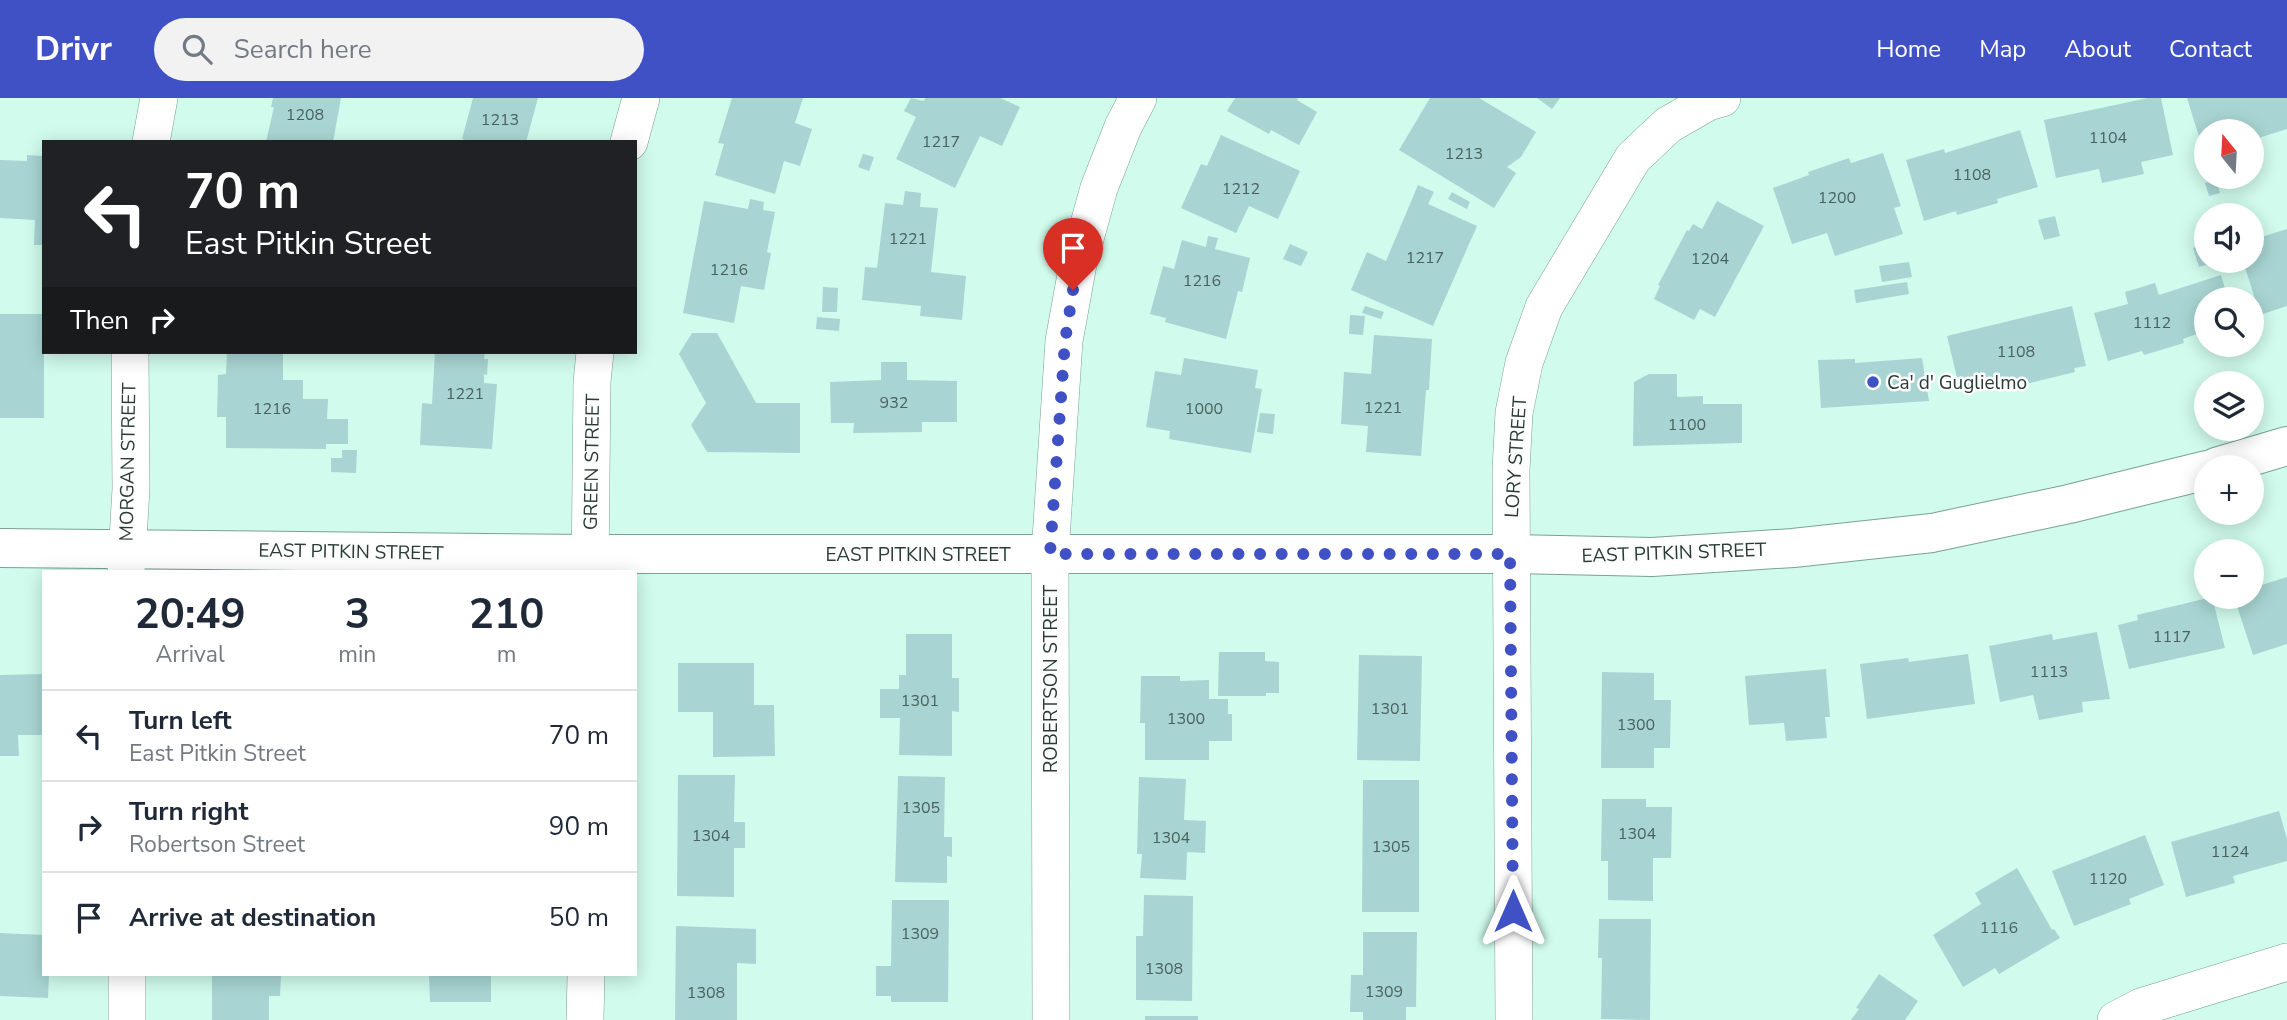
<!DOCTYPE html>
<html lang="en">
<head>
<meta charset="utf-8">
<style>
	:root { --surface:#fff; --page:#f2f2f3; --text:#1f2937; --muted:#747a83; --line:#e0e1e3; --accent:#3f51c4 }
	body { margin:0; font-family:"Nunito Sans",sans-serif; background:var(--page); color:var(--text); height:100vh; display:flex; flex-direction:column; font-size:26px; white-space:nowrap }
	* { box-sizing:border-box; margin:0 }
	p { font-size:23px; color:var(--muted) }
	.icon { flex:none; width:38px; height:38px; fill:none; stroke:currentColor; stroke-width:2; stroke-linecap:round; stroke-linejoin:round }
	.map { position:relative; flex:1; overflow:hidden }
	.details { position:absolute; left:42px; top:472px; width:595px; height:406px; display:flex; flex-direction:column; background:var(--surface); border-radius:0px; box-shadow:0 4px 18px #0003 }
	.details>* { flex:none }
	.hud { position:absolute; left:42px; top:42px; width:595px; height:214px; border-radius:0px; box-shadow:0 4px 18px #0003; background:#202124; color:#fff; overflow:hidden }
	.needle { width:46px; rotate:342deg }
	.tools { position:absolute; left:2194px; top:21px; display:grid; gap:14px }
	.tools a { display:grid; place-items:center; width:70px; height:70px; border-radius:50%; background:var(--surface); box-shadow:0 4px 18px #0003; font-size:35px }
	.pin { position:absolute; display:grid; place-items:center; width:60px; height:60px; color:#fff; margin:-72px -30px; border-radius:50% 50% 50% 0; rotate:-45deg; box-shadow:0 0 7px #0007 }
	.pin .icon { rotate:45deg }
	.me { position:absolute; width:77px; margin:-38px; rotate:0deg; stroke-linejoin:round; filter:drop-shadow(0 0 5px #0008) }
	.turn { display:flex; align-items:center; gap:24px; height:147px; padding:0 28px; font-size:32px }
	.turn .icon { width:91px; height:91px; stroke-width:2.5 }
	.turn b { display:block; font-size:49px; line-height:60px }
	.then { display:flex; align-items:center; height:66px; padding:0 28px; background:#0003; gap:14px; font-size:26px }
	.eta { display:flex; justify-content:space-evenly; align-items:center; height:119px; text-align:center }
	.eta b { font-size:42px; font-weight:700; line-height:49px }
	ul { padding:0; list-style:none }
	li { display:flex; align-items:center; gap:21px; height:91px; padding:0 28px; border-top:2px solid var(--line) }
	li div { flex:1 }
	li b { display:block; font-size:26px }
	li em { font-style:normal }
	header { display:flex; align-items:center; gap:42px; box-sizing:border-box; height:98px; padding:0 35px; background:var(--accent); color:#fff }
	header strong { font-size:33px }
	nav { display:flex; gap:38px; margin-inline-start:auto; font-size:24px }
	.search { width:490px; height:63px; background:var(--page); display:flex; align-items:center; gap:18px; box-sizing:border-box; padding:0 24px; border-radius:38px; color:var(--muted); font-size:26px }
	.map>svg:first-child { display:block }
</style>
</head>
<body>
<header>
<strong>Drivr</strong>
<div class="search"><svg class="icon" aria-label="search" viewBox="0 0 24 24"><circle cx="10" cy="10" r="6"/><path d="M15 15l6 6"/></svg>Search here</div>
<nav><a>Home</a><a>Map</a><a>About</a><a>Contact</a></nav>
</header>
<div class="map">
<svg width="2287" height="922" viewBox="0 0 2287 922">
	<rect width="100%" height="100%" fill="#d0fbed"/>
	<path fill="#a8d5d3" d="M 273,0 L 341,0 L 333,44 L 266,44 L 274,9 L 271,9 Z
		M 473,0 L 538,0 L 526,44 L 471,44 L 462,41 Z
		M 732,0 L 803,0 L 795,25 L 812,31 L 800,68 L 784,63 L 775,96 L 715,77 L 724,46 L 718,45 Z
		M 911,0 L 924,3 L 925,0 L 1000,0 L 1020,9 L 1002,48 L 980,38 L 955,90 L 896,61 L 916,19 L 904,13 Z
		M 1235,0 L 1298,0 L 1297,2 L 1317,14 L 1299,47 L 1271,32 L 1269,36 L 1227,13 Z
		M 1430,0 L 1479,0 L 1536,34 L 1521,59 L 1507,69 L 1516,75 L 1494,110 L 1399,52 Z
		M 1537,0 L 1560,0 L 1552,11 Z
		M 2148,0 L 2161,0 L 2173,57 L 2141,64 L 2144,76 L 2102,85 L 2099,71 L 2056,80 L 2044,22 Z
		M 2187,0 L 2287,0 L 2287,31 L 2252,42 L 2252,33 L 2207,33 L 2206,61 Z
		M 2020,32 L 2038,89 L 1997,101 L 1998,105 L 1957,117 L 1956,113 L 1924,123 L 1906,62 L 1944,51 L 1945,55 Z
		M 1221,37 L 1300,73 L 1278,121 L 1249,108 L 1236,135 L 1181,110 L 1201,66 L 1207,68 Z
		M 1883,55 L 1901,108 L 1894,110 L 1903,136 L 1835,158 L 1827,135 L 1792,146 L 1773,90 L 1809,77 L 1808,74 L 1849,60 L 1851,65 Z
		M 863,56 L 874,59 L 869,73 L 858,69 Z
		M 27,57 L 44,58 L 44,147 L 34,147 L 35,122 L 0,120 L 0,62 L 27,63 Z
		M 2216,82 L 2220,95 L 2209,98 L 2205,85 Z
		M 1418,87 L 1434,94 L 1428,106 L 1477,128 L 1433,228 L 1351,192 L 1367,154 L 1386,163 Z
		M 905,93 L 921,95 L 920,109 L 938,110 L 931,174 L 966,178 L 962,222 L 920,218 L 921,208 L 862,202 L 865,169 L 877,170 L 885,105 L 903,107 Z
		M 1452,94 L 1470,104 L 1467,111 L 1448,101 Z
		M 750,101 L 764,104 L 763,112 L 775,114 L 767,154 L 771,155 L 764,192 L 741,188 L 734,225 L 683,215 L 704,103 L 748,111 Z
		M 1717,103 L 1764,128 L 1715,219 L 1700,211 L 1694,222 L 1654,201 L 1660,188 L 1658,187 L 1687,132 L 1689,133 L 1693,126 L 1702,131 Z
		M 2055,118 L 2060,138 L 2044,142 L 2038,122 Z
		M 2287,131 L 2287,208 L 2260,217 L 2243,163 L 2252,163 L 2252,142 Z
		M 1208,138 L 1218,140 L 1215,151 L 1250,160 L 1242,194 L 1238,193 L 1226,241 L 1165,224 L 1166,220 L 1150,216 L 1163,168 L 1174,171 L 1182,142 L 1206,149 Z
		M 1290,146 L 1308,154 L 1301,168 L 1283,161 Z
		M 2207,146 L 2207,163 L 2218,163 L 2199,169 L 2193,150 Z
		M 1909,164 L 1912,179 L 1882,184 L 1879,168 Z
		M 2221,177 L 2228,201 L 2207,201 L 2207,232 L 2183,241 L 2184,245 L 2144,257 L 2142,253 L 2108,263 L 2094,215 L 2128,206 L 2125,194 L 2155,185 L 2159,197 Z
		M 1907,184 L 1909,196 L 1856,205 L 1854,192 Z
		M 823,189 L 838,190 L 837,214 L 822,214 Z
		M 1365,208 L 1384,214 L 1381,221 L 1362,215 Z
		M 2072,208 L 2086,268 L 2074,270 L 2075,274 L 2026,286 L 2025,282 L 1982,293 L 1981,287 L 1960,292 L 1947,238 Z
		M 0,216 L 44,216 L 44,320 L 0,320 Z
		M 1350,217 L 1365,218 L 1363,237 L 1349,236 Z
		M 817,219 L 840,221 L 839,233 L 816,231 Z
		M 692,235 L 717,235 L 756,305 L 800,305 L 800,355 L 707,354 L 691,327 L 706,305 L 679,256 Z
		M 1374,237 L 1432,241 L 1429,292 L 1426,292 L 1421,358 L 1366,354 L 1368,328 L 1341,326 L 1344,274 L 1371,276 Z
		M 227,254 L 283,254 L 283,282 L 303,282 L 303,301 L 328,301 L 327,321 L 348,321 L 348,346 L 326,346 L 326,351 L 226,350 L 226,319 L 217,319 L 218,277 L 226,276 Z
		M 435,254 L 485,254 L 484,261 L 488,261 L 487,277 L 484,276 L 484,285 L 497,286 L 492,351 L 420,347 L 422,305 L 432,306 Z
		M 1184,260 L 1258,272 L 1255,290 L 1262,291 L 1251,355 L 1169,341 L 1170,333 L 1146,329 L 1155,273 L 1181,277 Z
		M 1922,260 L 1929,303 L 1821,310 L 1818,262 L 1855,261 L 1855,265 Z
		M 881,264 L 907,264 L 907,282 L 957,283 L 957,324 L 922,324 L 922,334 L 853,335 L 854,325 L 831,325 L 830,284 L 881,282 Z
		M 1649,276 L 1677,276 L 1677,299 L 1703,298 L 1703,306 L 1742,306 L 1742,345 L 1633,348 L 1634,284 Z
		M 1260,315 L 1275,316 L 1273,336 L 1257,334 Z
		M 342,352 L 357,352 L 356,375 L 331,374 L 331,360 L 342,360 Z
		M 2287,479 L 2287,546 L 2253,557 L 2234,499 L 2252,499 L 2252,490 Z
		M 2212,499 L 2225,550 L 2129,571 L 2118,527 L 2138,522 L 2137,517 Z
		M 2097,534 L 2110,601 L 2082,604 L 2083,614 L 2039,622 L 2033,597 L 2000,604 L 1989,548 L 2052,536 L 2053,542 Z
		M 906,536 L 952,536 L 952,580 L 959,580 L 959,614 L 952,613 L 952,658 L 899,657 L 900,620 L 880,620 L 880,591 L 899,591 L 899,577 L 906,577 Z
		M 1219,554 L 1265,554 L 1265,563 L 1279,564 L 1279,595 L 1266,595 L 1266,598 L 1218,598 Z
		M 1968,556 L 1975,606 L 1867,621 L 1860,566 L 1908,560 L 1909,564 Z
		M 1359,557 L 1422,558 L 1420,663 L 1357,662 Z
		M 678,565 L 754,565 L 754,607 L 774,607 L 775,658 L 713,659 L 713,614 L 678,614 Z
		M 1826,571 L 1830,619 L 1825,619 L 1827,640 L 1786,643 L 1784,625 L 1749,627 L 1745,578 Z
		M 1602,574 L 1654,575 L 1654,602 L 1671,602 L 1670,650 L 1654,650 L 1654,670 L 1601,670 Z
		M 44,576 L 44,637 L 18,637 L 19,658 L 0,658 L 0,577 Z
		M 1141,578 L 1180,578 L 1180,583 L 1209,582 L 1209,601 L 1228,601 L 1228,616 L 1232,616 L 1232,643 L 1209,643 L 1209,662 L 1145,662 L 1145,625 L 1140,625 Z
		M 678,677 L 735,677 L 734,724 L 745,724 L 745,750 L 734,750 L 734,799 L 677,798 Z
		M 898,678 L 945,679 L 944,739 L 952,739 L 952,759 L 947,758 L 947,785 L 895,784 Z
		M 1139,679 L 1186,681 L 1184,722 L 1206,723 L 1205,755 L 1187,754 L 1186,782 L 1140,780 L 1142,756 L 1137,756 Z
		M 1363,682 L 1419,682 L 1419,814 L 1362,814 Z
		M 1602,701 L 1646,701 L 1646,709 L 1672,709 L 1671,760 L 1653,760 L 1653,803 L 1608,802 L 1608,763 L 1601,763 Z
		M 2279,713 L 2287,741 L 2287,763 L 2233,778 L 2235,785 L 2186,799 L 2171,744 Z
		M 2145,737 L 2164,787 L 2129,801 L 2131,806 L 2074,828 L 2052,773 Z
		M 2017,770 L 2052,832 L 2054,831 L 2060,840 L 1999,876 L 1995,870 L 1963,889 L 1933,837 L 1981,806 L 1975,795 Z
		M 1144,797 L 1193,798 L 1192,903 L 1136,902 L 1136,838 L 1143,838 Z
		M 892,802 L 949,802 L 948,904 L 891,904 L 891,898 L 876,898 L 876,868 L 891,868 Z
		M 1599,821 L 1651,821 L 1650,922 L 1601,921 L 1602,860 L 1598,860 Z
		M 676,828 L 756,831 L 756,866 L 737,865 L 737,922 L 675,922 Z
		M 1363,834 L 1417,834 L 1416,909 L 1406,909 L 1406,922 L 1363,922 L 1363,914 L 1350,914 L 1351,877 L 1363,877 Z
		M 0,835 L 44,837 L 44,877 L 49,877 L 48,900 L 0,898 Z
		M 1879,876 L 1918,903 L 1905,922 L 1851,922 L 1859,911 L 1856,910 Z
		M 212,877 L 281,877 L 280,898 L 269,898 L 269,922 L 212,922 Z
		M 429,877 L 491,877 L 491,904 L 430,904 Z
		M 1145,918 L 1198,918 L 1198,922 L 1145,922 Z"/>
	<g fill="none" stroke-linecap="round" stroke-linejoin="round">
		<defs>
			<path id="minor" d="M 151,44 L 159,0
				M 629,44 L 641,0
				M 126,474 L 131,391 L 130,254
				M 590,474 L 592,284 L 595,254
				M 127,877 L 127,922
				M 585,922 L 586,877
				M 1051,922 L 1050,456 L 1064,243 L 1078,166 L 1099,90 L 1123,29 L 1138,0
				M 1514,922 L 1511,372 L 1514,315 L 1524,265 L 1544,209 L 1633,60 L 1668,27 L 1708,4 L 1722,0
				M 2116,922 L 2141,909 L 2287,864"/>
			<path id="tertiary" d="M 2216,369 L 2287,348
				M 0,450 L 590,456 L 1510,456 L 1652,459 L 1793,450 L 1932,435 L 2069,406 L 2207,372"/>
		</defs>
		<use href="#minor" stroke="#79a295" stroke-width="38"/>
		<use href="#tertiary" stroke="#79a295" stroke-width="40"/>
		<use href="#minor" stroke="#fff" stroke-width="37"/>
		<use href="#tertiary" stroke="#fff" stroke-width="38"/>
	</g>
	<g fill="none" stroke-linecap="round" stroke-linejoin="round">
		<path stroke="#3f51c4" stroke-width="12" stroke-dasharray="0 21.6" d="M 1073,192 L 1065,243 L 1050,456 L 1510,456 L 1513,813"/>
	</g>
	<circle fill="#3f51c4" stroke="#fdfdfd" stroke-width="2.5" cx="1873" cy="284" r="7"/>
	<g text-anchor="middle" stroke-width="5" stroke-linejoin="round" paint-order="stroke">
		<g font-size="16" fill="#4a625e">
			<text x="305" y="22">1208</text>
			<text x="500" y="27">1213</text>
			<text x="2108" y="45">1104</text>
			<text x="941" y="49">1217</text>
			<text x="1464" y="61">1213</text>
			<text x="1972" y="82">1108</text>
			<text x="1241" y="96">1212</text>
			<text x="1837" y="105">1200</text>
			<text x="908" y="146">1221</text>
			<text x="1425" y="165">1217</text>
			<text x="1710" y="166">1204</text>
			<text x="729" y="177">1216</text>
			<text x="1202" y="188">1216</text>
			<text x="2152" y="230">1112</text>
			<text x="2016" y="259">1108</text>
			<text x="465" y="301">1221</text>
			<text x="894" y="310">932</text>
			<text x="1383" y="315">1221</text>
			<text x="272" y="316">1216</text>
			<text x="1204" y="316">1000</text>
			<text x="1687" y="332">1100</text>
			<text x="2172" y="544">1117</text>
			<text x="2049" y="579">1113</text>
			<text x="920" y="608">1301</text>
			<text x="1390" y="616">1301</text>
			<text x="1186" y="626">1300</text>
			<text x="1636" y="632">1300</text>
			<text x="921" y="715">1305</text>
			<text x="1637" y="741">1304</text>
			<text x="711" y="743">1304</text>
			<text x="1171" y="745">1304</text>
			<text x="1391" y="754">1305</text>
			<text x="2230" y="759">1124</text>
			<text x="2108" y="786">1120</text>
			<text x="1999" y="835">1116</text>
			<text x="920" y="841">1309</text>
			<text x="1164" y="876">1308</text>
			<text x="1384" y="899">1309</text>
			<text x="706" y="900">1308</text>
		</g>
		<g font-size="19" fill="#2b3c37" stroke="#fdfdfd" text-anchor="start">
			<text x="1887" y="291">Ca' d' Guglielmo</text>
		</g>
		<g font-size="19" fill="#2b3c37" stroke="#fdfdfd">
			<text transform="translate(1515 359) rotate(-86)" y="7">LORY STREET</text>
			<text transform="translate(127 364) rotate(-89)" y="7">MORGAN STREET</text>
			<text transform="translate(591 364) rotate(-89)" y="7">GREEN STREET</text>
			<text transform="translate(351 453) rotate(1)" y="7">EAST PITKIN STREET</text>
			<text transform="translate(1674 454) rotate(-2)" y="7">EAST PITKIN STREET</text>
			<text x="918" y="463">EAST PITKIN STREET</text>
			<text transform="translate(1050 581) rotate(-90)" y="7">ROBERTSON STREET</text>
		</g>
	</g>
</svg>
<div class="tools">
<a><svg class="needle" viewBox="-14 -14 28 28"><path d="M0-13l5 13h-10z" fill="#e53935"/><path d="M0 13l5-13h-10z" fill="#747a83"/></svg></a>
<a><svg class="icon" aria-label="sound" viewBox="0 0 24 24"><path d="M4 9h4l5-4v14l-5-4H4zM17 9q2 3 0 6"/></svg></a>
<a><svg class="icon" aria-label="search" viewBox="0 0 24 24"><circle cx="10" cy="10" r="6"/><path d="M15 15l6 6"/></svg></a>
<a><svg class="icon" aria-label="layers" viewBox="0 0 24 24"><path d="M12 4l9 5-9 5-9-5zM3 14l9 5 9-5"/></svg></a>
<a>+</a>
<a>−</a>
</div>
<div class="pin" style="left:1073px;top:192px;background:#d93025"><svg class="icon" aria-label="arrive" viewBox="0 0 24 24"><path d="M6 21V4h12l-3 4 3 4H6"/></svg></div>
<svg class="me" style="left:1513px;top:813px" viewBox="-20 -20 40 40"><path d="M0-17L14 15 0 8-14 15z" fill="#3f51c4" stroke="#fff" stroke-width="4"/></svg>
<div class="hud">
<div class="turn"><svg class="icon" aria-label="left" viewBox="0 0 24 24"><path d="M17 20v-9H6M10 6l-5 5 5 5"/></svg><div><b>70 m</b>East Pitkin Street</div></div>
<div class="then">Then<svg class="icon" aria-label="right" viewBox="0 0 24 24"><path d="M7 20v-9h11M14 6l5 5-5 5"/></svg></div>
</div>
<section class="details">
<div class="eta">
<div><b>20:49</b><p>Arrival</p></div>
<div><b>3</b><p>min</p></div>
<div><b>210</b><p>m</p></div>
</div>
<ul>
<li><svg class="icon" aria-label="left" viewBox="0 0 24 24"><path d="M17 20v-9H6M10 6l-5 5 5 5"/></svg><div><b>Turn left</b><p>East Pitkin Street</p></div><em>70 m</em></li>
<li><svg class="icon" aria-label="right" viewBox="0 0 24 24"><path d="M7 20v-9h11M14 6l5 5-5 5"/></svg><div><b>Turn right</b><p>Robertson Street</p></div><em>90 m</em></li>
<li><svg class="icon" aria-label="arrive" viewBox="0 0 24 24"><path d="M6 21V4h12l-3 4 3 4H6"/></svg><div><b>Arrive at destination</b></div><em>50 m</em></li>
</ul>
</section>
</div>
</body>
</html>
